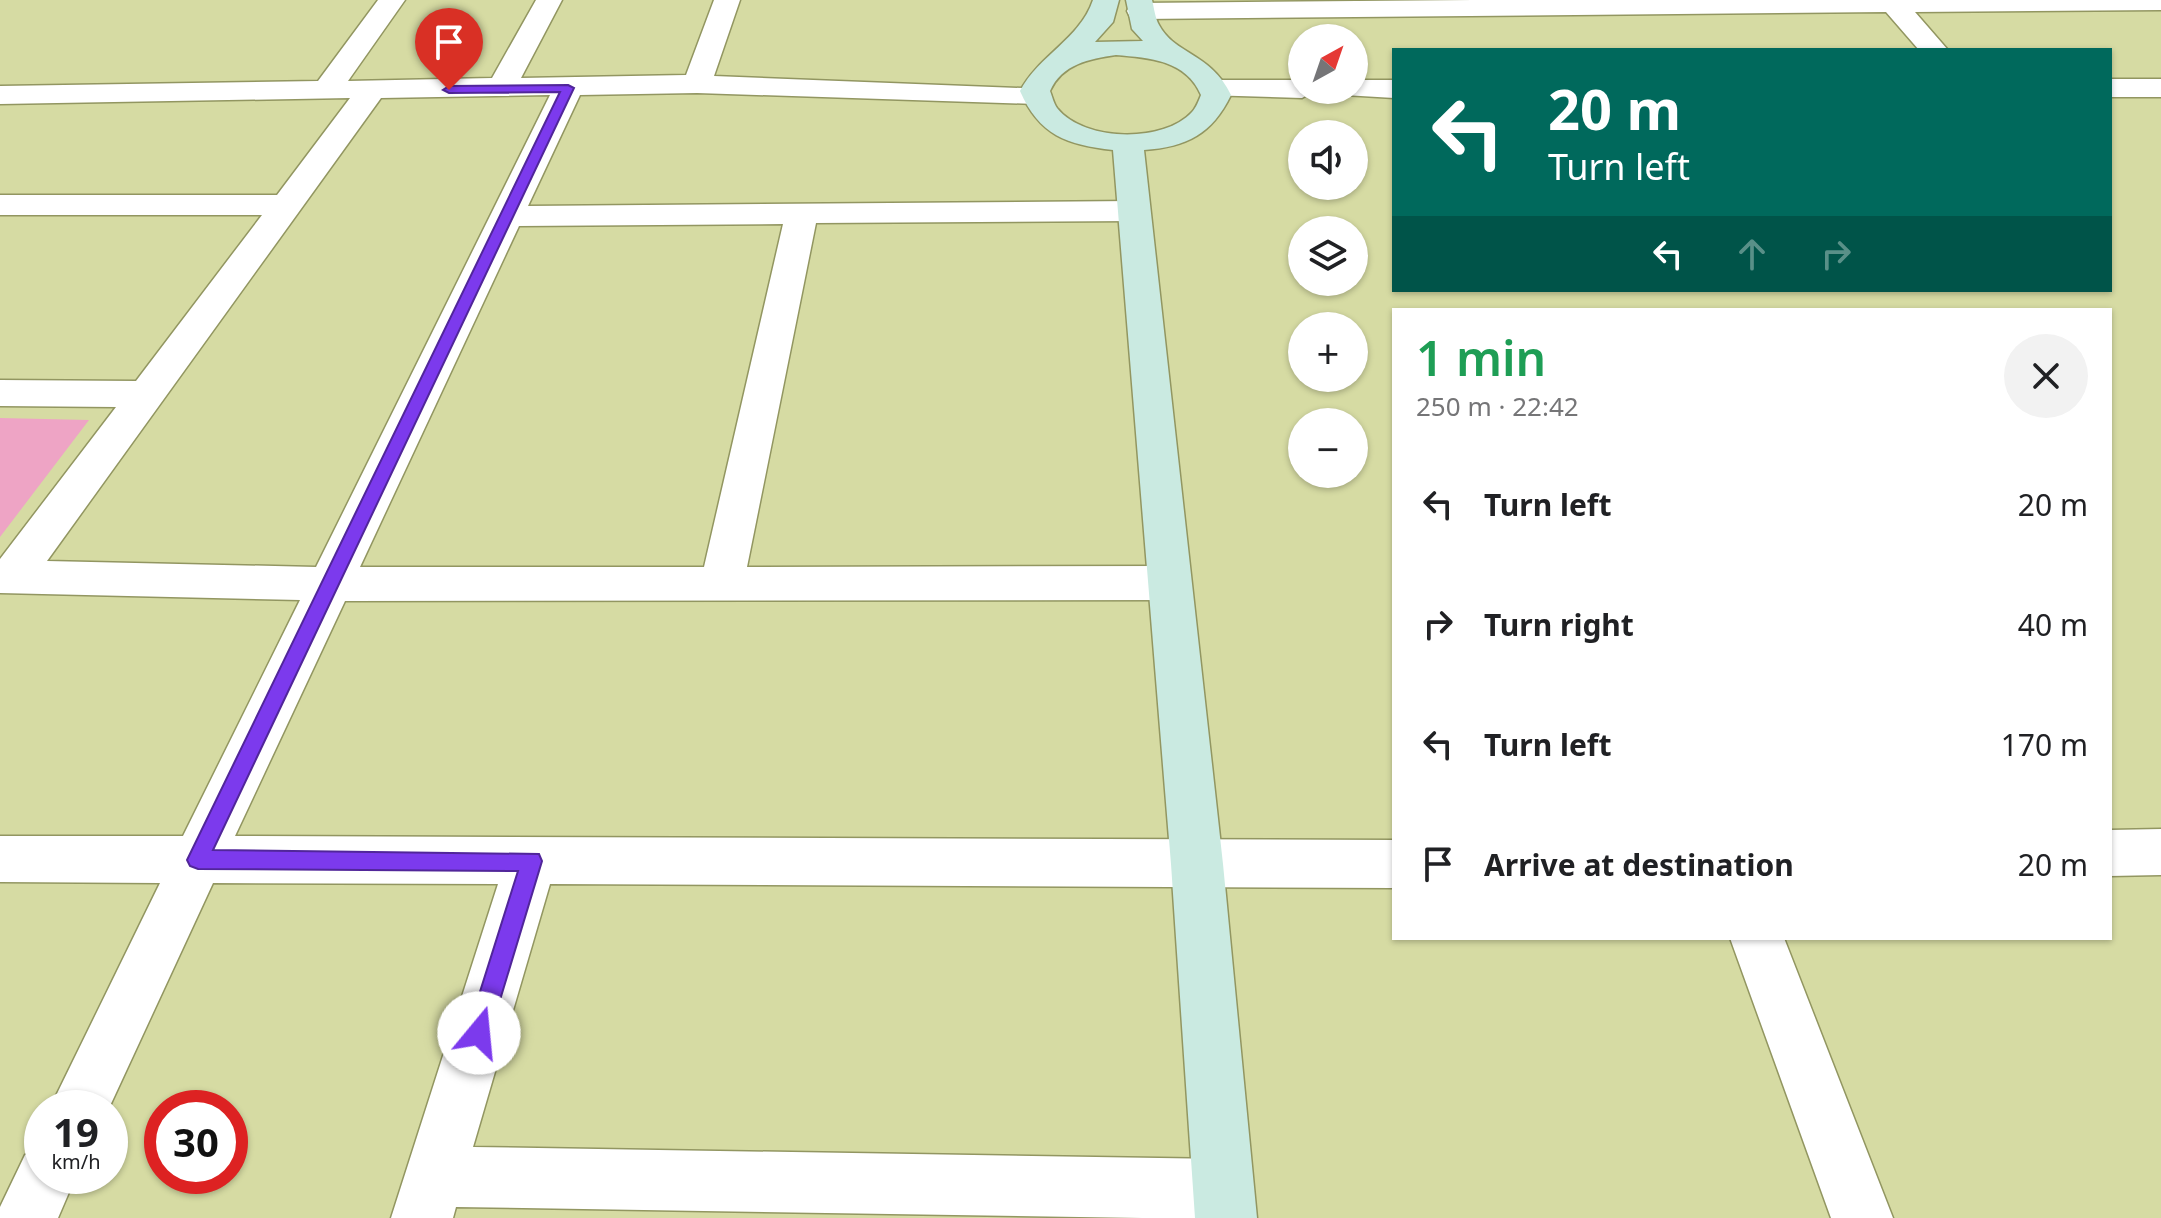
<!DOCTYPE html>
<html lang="en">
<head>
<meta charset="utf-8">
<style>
	:root { --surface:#fff; --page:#f2f2f2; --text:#202124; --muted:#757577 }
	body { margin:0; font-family:"Noto Sans",sans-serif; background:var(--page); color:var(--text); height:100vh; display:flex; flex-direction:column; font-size:30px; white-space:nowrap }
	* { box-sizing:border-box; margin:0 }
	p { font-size:26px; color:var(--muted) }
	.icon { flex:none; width:44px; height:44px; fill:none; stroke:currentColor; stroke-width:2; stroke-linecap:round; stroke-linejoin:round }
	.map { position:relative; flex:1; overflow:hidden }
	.drawer { position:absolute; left:1392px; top:308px; width:720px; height:632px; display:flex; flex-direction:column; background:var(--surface); border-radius:0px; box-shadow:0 2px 6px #0004 }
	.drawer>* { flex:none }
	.hud { position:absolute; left:1392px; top:48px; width:720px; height:244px; border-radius:0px; box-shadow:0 2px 6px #0004; background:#00695c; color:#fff; overflow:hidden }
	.needle { width:52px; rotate:40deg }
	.fabs { position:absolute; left:1288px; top:24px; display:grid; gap:16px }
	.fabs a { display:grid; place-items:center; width:80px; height:80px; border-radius:50%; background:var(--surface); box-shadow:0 2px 6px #0004; font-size:40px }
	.speed { position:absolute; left:24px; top:1090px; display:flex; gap:16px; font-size:40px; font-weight:700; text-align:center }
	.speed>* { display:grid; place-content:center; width:104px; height:104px; border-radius:50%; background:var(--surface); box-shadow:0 2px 6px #0004; line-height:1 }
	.speed small { font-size:20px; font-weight:400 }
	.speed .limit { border:12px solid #d22; background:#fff; color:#111 }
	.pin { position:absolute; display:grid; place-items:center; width:68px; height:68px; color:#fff; margin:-82px -34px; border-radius:50% 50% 50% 0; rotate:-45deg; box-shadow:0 0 8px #0007 }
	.pin .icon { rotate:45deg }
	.me { position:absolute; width:88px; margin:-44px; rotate:17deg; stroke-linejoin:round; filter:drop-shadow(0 0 6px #0008) }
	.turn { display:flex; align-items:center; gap:28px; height:168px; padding:0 24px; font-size:36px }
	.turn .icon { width:104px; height:104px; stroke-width:2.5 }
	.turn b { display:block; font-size:56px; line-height:68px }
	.lanes { display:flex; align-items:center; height:76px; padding:0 24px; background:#0003; justify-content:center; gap:40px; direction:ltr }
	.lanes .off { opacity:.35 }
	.round { display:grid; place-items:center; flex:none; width:84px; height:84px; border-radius:42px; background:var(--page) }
	.summary { display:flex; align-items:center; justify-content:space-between; height:136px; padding:0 24px }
	h1 { font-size:48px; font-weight:600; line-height:60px; color:#1e9e55 }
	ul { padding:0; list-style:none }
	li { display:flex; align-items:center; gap:24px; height:120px; padding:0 24px }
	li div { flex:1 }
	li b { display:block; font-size:30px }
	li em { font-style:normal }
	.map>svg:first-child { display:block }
</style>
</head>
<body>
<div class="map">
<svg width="2161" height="1218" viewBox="0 0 2161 1218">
	<rect width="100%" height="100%" fill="#d6dba3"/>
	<path fill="#eea4c5" d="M 0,418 L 89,420 L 0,537 Z"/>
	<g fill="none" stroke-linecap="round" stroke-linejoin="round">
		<defs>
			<path id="street" d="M 378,0 L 405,0 L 348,81 L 492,78 L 536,0 L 562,0 L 521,78 L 686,75 L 714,0 L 740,0 L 714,76 L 1046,89 L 1051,95 L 1046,101 L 1036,104 L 697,93 L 580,95 L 528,206 L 1132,201 L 1144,204 L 1148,211 L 1144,218 L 1132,221 L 816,223 L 747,567 L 1168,566 L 1183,571 L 1190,583 L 1183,595 L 1168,600 L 345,601 L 235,836 L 1394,840 L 1394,888 L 550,884 L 473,1147 L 1223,1159 L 1244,1168 L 1253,1189 L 1244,1210 L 1226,1218 L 1142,1218 L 456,1207 L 453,1218 L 391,1218 L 498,884 L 213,883 L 109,1108 L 50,1108 L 160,883 L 0,882 L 0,836 L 183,836 L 300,600 L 0,593 L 0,559 L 116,407 L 0,406 L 0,380 L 136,381 L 262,215 L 0,215 L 0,195 L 277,195 L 350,98 L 0,104 L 0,86 L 318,81 ZM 550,95 L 316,567 L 47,561 L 381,98 ZM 783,224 L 704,567 L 360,567 L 519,226 Z
				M 1473,0 L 2161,0 L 2161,10 L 1915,12 L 1948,50 L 1919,50 L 1886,12 L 1140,19 L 1130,17 L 1127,11 L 1130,5 L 1140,3 Z
				M 2110,79 L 2161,79 L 2161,97 L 2110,97 Z
				M 1215,80 L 1302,80 L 1302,90 L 1316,90 L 1302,98 L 1205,95 L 1200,89 L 1205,83 Z
				M 1354,80 L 1394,80 L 1394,98 L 1344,95 L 1340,90 L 1354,90 Z
				M 2161,829 L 2161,875 L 2110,876 L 2110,830 Z
				M 1730,938 L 1784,938 L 1893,1218 L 1831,1218 Z
				M 42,1148 L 42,1176 L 76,1176 L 58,1218 L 0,1218 L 0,1207 L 25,1155 Z"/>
			<path id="secondary" d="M 1093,0 L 1119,0 L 1113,22 L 1095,42 L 1143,41 L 1132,29 L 1126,0 L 1152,0 C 1154,7 1155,18 1159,25 C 1174,54 1211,53 1231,95 C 1212,134 1187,147 1144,150 L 1223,864 L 1257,1218 L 1195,1218 L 1171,864 L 1113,150 C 1067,145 1039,135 1020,91 C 1039,55 1080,39 1093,0 ZM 1116,55 C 1150,58 1186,60 1201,95 C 1199,100 1196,108 1192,112 C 1164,143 1084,142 1057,108 C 1054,104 1052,96 1050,91 C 1062,64 1089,59 1116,55 Z"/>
		</defs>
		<use href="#street" stroke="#929661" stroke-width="3"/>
		<use href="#secondary" stroke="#929661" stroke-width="3"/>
		<use href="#street" fill="#fff" fill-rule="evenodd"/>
		<use href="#secondary" fill="#caeae1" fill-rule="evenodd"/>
	</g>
	<path fill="#7c3aed" stroke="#51269a" stroke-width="2" d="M 568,85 L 574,88 L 213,850 L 539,854 L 542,861 L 490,1033 L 487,1042 L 479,1045 L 470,1042 L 467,1033 L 518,871 L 198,869 L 190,866 L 187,860 L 560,92 L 449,93 L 443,90 L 449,86 Z"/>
</svg>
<div class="fabs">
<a><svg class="needle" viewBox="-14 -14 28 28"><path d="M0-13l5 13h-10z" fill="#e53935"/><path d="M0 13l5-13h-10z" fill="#757577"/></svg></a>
<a><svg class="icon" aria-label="sound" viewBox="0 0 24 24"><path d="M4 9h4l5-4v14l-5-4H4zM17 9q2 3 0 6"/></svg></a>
<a><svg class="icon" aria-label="layers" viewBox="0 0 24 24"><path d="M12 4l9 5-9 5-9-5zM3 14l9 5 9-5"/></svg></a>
<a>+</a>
<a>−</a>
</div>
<div class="speed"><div>19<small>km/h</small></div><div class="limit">30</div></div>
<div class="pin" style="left:449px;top:90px;background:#d93025"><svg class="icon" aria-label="arrive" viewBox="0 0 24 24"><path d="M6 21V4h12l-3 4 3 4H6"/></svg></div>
<svg class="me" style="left:479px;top:1033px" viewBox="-20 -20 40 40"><circle r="19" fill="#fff"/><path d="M0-13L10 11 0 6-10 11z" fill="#7c3aed"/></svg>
<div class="hud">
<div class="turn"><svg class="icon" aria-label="left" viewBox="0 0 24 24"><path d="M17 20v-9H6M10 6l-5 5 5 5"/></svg><div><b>20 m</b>Turn left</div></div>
<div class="lanes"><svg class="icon" aria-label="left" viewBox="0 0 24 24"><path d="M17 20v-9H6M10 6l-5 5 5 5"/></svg><svg class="icon off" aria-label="ahead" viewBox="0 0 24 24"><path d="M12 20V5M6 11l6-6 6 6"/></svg><svg class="icon off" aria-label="right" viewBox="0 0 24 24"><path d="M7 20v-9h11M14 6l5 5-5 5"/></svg></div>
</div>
<section class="drawer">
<div class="summary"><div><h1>1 min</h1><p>250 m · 22:42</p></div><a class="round"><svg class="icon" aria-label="close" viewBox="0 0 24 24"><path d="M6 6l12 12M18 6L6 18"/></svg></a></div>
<ul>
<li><svg class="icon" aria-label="left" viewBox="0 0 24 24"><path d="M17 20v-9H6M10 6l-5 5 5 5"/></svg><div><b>Turn left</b></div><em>20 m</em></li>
<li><svg class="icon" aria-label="right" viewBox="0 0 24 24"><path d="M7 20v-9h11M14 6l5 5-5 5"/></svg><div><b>Turn right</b></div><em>40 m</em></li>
<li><svg class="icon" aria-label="left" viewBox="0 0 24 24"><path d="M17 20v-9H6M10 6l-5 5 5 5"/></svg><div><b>Turn left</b></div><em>170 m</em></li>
<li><svg class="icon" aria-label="arrive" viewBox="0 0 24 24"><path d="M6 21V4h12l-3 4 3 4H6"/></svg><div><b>Arrive at destination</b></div><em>20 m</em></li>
</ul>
</section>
</div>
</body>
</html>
